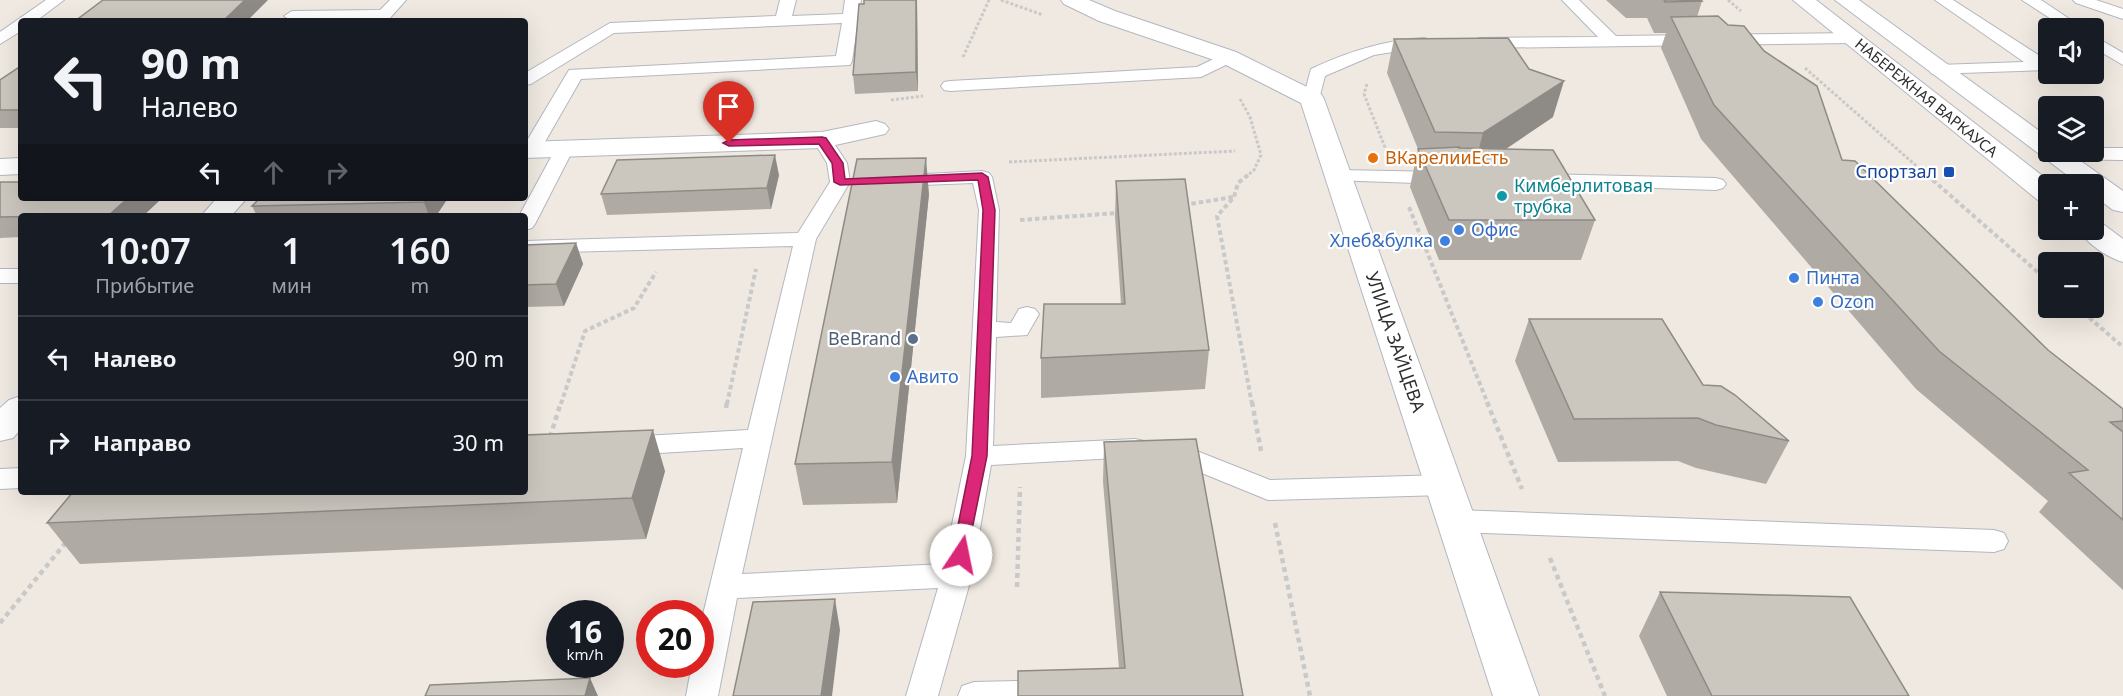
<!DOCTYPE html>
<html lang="ru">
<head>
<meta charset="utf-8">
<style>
	:root { --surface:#171b24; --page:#242831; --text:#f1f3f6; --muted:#9ea1a6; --line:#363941 }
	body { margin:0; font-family:"Noto Sans",sans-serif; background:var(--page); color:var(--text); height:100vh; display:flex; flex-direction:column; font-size:22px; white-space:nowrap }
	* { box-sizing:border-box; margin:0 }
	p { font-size:20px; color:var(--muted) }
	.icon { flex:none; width:33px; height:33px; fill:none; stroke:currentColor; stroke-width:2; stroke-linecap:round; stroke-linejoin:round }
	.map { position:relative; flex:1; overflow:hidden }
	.side { position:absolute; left:18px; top:213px; width:510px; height:282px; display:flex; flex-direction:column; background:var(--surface); border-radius:6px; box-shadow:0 6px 24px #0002 }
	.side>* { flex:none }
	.guide { position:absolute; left:18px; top:18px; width:510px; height:183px; border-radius:6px; box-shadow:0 6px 24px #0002; background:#171b24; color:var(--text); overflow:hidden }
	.tools { position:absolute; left:2038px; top:18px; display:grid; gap:12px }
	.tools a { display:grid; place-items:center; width:66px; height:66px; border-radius:6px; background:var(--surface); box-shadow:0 6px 24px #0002; font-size:30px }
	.speed { position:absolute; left:546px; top:600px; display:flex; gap:12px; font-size:30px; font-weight:700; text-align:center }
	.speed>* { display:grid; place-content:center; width:78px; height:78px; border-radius:50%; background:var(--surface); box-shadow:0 6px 24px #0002; line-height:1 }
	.speed small { font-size:15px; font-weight:400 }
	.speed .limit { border:9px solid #d22; background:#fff; color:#111 }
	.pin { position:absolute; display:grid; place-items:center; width:51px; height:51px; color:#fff; margin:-62px -26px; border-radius:50% 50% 50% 0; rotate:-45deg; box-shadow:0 0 6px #0007 }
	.pin .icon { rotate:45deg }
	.me { position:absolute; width:66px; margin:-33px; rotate:11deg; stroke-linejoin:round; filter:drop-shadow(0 0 4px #0008) }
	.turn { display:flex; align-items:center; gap:21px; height:126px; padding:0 24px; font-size:27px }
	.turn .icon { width:78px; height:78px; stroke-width:2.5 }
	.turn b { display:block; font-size:42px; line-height:51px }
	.lanes { display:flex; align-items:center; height:57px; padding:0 24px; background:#0003; justify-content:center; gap:30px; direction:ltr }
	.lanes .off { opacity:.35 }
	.eta { display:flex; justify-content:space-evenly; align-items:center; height:102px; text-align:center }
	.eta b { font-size:36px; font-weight:600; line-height:42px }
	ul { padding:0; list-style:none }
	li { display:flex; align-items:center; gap:18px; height:84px; padding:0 24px; border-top:2px solid var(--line) }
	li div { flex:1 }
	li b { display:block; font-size:22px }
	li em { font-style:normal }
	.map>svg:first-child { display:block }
</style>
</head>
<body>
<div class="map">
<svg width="2123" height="696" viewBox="0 0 2123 696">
	<rect width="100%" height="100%" fill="#efe9e1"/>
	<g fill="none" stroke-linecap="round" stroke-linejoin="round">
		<defs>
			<path id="lane" d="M 46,0 L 64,0 L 36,21 L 21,21 L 21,31 L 0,44 L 0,32 Z
				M 390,0 L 406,0 L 390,18 L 384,20 L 292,21 L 284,16 L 292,11 L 380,10 Z
				M 780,0 L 796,0 L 792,16 L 843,14 L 845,0 L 861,0 L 852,61 L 850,65 L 581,79 L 538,154 L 525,154 L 525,144 L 569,70 L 836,56 L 842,23 L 614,33 L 531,84 L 525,85 L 525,73 L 610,23 L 776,16 Z
				M 1562,0 L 1579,0 L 1616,36 L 1852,33 L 1860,38 L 1852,43 L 1479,48 L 1471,43 L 1479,38 L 1598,37 Z
				M 1935,0 L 1953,0 L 2049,62 L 2049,70 L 1932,74 L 1929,70 L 1932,66 L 1938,65 L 2024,62 Z
				M 2022,0 L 2041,0 L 2083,28 L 2065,28 Z
				M 2073,0 L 2096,0 L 2123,9 L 2123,19 L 2076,3 Z
				M 2094,36 L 2123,53 L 2123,65 L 2094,48 Z
				M 1424,38 L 1430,40 L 1432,43 L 1430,46 L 1374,55 L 1325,76 L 1318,103 L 1306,103 L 1303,99 L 1311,69 C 1347,52 1384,40 1424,38 Z
				M 1228,52 L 1234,53 L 1236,57 L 1234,61 L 1201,77 L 950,91 L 944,90 L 941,86 L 944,82 L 950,81 L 1197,67 Z
				M 822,134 L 829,136 L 847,163 L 850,182 L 816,239 L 742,574 L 944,564 L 966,456 L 979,210 L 973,183 L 896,186 L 889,184 L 886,180 L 889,176 L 982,171 L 989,173 L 992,177 L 999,210 L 996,322 L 1011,323 L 1019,309 L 1027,307 L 1035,309 L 1039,314 L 1027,335 L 996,337 L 993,446 L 1135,439 L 1144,441 L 1148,448 L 1144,455 L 1135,457 L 991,465 L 972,575 L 938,696 L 906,696 L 938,588 L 737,598 L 718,696 L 686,696 L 692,664 L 700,664 L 700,627 L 743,448 L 626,455 L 617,452 L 613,446 L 617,440 L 626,437 L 748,430 L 793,246 L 525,253 L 525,241 L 798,233 L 830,182 L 827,163 L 813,140 L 815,136 Z
				M 565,142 L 572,144 L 574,148 L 535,224 L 532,228 L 525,230 L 525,216 L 519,216 L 556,148 L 558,144 Z
				M 2049,148 L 2049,152 L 2094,152 L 2094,148 L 2123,148 L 2123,160 L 2053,159 L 2046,157 L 2043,153 Z
				M 1339,170 L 1444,172 L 1451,174 L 1454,178 L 1451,182 L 1444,184 L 1332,180 L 1329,176 L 1332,172 Z
				M 1539,174 L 1716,178 L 1723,180 L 1726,184 L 1723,188 L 1716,190 L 1532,184 L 1529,180 L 1532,176 Z
				M 0,269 L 21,269 L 21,283 L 0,283 Z
				M 1169,440 L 1270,480 L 1444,475 L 1454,478 L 1458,485 L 1454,492 L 1444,495 L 1268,500 L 1160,456 L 1156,449 L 1160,442 Z
				M 21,468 L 21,488 L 0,489 L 0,469 Z
				M 1456,510 L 1994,530 L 2004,533 L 2008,541 L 2004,549 L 1994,552 L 1456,532 L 1446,528 L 1442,521 L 1446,514 Z
				M 1017,681 L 1029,685 L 1033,696 L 958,696 L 962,686 L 974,682 Z"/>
			<path id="street" d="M 1061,0 L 1089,0 L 1115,11 L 1236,52 L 1321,94 L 1324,99 L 1539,696 L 1493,696 L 1301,103 L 1220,62 L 1099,21 L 1064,4 Z
				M 876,121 L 885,124 L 889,129 L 885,134 L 822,148 L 525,158 L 525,142 L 822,132 Z
				M 21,158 L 21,174 L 0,175 L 0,159 Z
				M 217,198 L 247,198 L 231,216 L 201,216 Z
				M 21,396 L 21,429 L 13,438 L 0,441 L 0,408 L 9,400 Z"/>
			<path id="secondary" d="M 1793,0 L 1816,0 L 2053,184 L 2049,184 L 2049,203 L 2039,201 Z
				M 1835,0 L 1859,0 L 2049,138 L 2049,152 L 2068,152 L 2123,191 L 2123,212 L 2113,210 L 2094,196 L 2094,184 L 2079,184 Z
				M 2094,222 L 2103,224 L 2123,239 L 2123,262 C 2108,258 2086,243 2079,230 L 2094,230 Z"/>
		</defs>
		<use href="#lane" stroke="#b4b7c1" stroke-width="2"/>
		<use href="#street" stroke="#b4b7c1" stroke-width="2"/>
		<use href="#secondary" stroke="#b4b7c1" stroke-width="2"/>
		<path stroke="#c9c9c9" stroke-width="3" stroke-dasharray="3 2" stroke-linecap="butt" d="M 1001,0 L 1043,15
			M 1728,0 L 1741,11
			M 963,57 L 989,0
			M 1805,68 L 1929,177
			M 1367,84 L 1364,94 L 1386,150
			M 1240,99 L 1250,117 L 1261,155 L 1254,170 L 1246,177
			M 891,100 L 923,96
			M 1009,162 L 1235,151"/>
		<path stroke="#c9c9c9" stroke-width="4" stroke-dasharray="4.5 3" stroke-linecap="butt" d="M 1248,175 L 1238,183 L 1234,197 L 1217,216 L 1252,404
			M 1927,175 L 2049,282
			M 1184,205 L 1233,197
			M 1409,207 L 1488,404
			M 1020,220 L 1118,213
			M 2078,308 L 2123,347
			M 561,404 L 585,331 L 634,308 L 656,272
			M 727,404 L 756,269"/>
		<path stroke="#c9c9c9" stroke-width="4.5" stroke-dasharray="5 4" stroke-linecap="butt" d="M 1252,402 L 1261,451
			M 1487,402 L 1522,489
			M 726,408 L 727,402
			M 550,437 L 561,402
			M 1275,523 L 1310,696
			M 1550,558 L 1605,696
			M 1017,587 L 1020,487
			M 0,623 L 67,541"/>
		<use href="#lane" fill="#fff" fill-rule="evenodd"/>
		<use href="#street" fill="#fff" fill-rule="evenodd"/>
		<use href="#secondary" fill="#fff" fill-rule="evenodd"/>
	</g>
	<path fill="#afaba4" d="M 917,0 L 918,91 L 855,94 L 853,75 Z
		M 1606,0 L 1701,0 L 1702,1 L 1697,17 L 1842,160 L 2048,350 L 2123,409 L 2123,590 L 2039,512 L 2048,501 L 1916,389 L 1701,139 L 1661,48 L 1666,33 L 1654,33 L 1647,18 L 1626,18 Z
		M 1394,39 L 1553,117 L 1506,149 L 1595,220 L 1581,260 L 1439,260 L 1410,187 L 1418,149 L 1387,73 Z
		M 21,66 L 21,128 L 0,128 L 0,80 Z
		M 779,175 L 771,209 L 607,215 L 601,194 Z
		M 1116,181 L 1209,350 L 1205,389 L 1041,398 L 1041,358 L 1121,304 L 1115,217 Z
		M 0,182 L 160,200 L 143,216 L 21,216 L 21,237 L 0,238 Z
		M 929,194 L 897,503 L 803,505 L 795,464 Z
		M 260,198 L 448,198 L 436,216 L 257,216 L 252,206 Z
		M 576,243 L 583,264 L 564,306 L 525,307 L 525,245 Z
		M 1529,319 L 1703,385 L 1789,441 L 1766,484 L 1696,468 L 1678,461 L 1558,462 L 1515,361 Z
		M 1104,442 L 1243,696 L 1119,668 L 1103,482 Z
		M 665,471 L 646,539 L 80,564 L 47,523 Z
		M 1660,592 L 1909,696 L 1667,696 L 1639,636 Z"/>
	<path fill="#8e8b86" d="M 245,0 L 268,0 L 247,21 L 223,21 Z
		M 916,0 L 917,0 L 918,91 L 916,72 Z
		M 1564,81 L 1553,117 L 1473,171 L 1483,133 Z
		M 775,155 L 779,175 L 771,209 L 767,188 Z
		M 926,158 L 929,194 L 897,503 L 892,462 Z
		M 128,198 L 159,198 L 160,200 L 143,216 L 110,216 L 109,215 Z
		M 426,198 L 448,198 L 436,216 L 429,216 L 424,202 Z
		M 576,243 L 583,264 L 564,306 L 556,284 Z
		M 653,430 L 665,471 L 646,539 L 632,498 Z
		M 835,599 L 840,630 L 832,696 L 821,696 Z
		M 590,678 L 598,696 L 585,696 Z"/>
	<path fill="#cbc7bf" stroke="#8e8b86" stroke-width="1.5" d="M 103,0 L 245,0 L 223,21 L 75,21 Z
		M 864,0 L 916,0 L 916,72 L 853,75 L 859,4 L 864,4 Z
		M 1664,0 L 1701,0 L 1702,1 L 1665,2 Z
		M 1718,16 L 1728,25 L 1744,26 L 1764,51 L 1817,86 L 1842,160 L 1855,161 L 2048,350 L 2123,409 L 2123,421 L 2110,422 L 2123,432 L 2123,520 L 2069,473 L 2088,470 L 1939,351 L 1714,105 L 1671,17 Z
		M 1508,38 L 1529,69 L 1564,81 L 1483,133 L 1435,132 L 1394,39 Z
		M 21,66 L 21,110 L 0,110 L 0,80 Z
		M 1460,147 L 1458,148 L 1553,150 L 1595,220 L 1449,220 L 1418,149 Z
		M 775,155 L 767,188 L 601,194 L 617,160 Z
		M 926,158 L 892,462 L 795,464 L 857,159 Z
		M 1185,179 L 1209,350 L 1041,358 L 1044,304 L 1125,304 L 1116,181 Z
		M 0,182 L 21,182 L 21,198 L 128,198 L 109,215 L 0,217 Z
		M 260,198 L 426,198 L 424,202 L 252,206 Z
		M 576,243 L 556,284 L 525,285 L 525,245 Z
		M 1529,319 L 1662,319 L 1703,385 L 1721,386 L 1735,395 L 1789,441 L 1716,425 L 1698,418 L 1574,419 Z
		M 653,430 L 632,498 L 47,523 L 73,492 L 525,492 L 525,435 Z
		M 1196,439 L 1243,696 L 1018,696 L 1018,671 L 1125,668 L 1104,442 Z
		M 1660,592 L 1850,597 L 1909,696 L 1712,696 Z
		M 835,599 L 821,696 L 733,696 L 753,602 Z
		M 590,678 L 585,696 L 425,696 L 430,685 Z"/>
	<path fill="#db2777" stroke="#8e194d" stroke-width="1.5" d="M 822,137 L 826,138 L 843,163 L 845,179 L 982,173 L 988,177 L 995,210 L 987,456 L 966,559 L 961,561 L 955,559 L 952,555 L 972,456 L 983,210 L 978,180 L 840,185 L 834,182 L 832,163 L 819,144 L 729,146 L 723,143 L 729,140 Z"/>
	<circle fill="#e8710a" stroke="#fff" stroke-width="2" cx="1373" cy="158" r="6"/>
	<rect fill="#1a4fb4" stroke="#fff" stroke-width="2" x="1943" y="166" width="12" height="12" rx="3"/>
	<circle fill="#0f9aa8" stroke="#fff" stroke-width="2" cx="1502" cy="196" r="6"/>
	<g fill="#3f7fe0" stroke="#fff" stroke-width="2">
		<circle cx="1459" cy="230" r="6"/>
		<circle cx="1445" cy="241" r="6"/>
		<circle cx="1794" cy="278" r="6"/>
		<circle cx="1818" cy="302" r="6"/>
		<circle cx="895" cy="377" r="6"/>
	</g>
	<circle fill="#5c6f8a" stroke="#fff" stroke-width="2" cx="913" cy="339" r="6"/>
	<g text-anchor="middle" stroke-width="4.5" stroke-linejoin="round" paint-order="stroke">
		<g font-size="15" fill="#2e2e2e" stroke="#fff">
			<text transform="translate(1926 98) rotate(39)" y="5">НАБЕРЕЖНАЯ ВАРКАУСА</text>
		</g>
		<g font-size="18" fill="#c56008" stroke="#fff" text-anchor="start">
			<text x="1385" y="164">ВКарелииЕсть</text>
		</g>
		<g font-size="18" fill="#164399" stroke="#fff" text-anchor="end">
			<text x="1937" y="178">Спортзал</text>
		</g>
		<g font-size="18" fill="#0d838f" stroke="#fff" text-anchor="start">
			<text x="1514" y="192">Кимберлитовая<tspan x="1514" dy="21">трубка</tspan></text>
		</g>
		<g font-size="18" fill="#366cbe" stroke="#fff" text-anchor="start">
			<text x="1471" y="236">Офис</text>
			<text x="1433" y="247" text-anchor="end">Хлеб&amp;булка</text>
			<text x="1806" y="284">Пинта</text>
			<text x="1830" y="308">Ozon</text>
			<text x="907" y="383">Авито</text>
		</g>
		<g font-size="18" fill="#4e5e75" stroke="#fff" text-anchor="end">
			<text x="901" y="345">BeBrand</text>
		</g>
		<g font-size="18" fill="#2e2e2e" stroke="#fff">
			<text transform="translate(1395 342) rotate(71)" y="6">УЛИЦА ЗАЙЦЕВА</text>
		</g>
	</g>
</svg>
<div class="tools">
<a><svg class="icon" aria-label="sound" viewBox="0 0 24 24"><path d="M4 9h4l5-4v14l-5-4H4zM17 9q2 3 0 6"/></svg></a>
<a><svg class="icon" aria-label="layers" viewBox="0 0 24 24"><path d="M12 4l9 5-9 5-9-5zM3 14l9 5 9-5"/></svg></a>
<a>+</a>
<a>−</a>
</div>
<div class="speed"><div>16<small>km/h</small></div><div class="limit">20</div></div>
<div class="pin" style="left:729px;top:143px;background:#d93025"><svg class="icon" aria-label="arrive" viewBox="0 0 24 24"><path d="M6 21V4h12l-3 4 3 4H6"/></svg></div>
<svg class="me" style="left:961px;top:555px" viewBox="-20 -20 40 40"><circle r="19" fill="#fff"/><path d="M0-13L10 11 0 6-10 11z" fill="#db2777"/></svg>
<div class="guide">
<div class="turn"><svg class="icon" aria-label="left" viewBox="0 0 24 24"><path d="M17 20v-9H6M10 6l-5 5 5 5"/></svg><div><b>90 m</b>Налево</div></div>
<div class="lanes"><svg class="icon" aria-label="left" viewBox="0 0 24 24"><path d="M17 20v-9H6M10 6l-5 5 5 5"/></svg><svg class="icon off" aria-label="ahead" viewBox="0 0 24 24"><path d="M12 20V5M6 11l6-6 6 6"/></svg><svg class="icon off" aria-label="right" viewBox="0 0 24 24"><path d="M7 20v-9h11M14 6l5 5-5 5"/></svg></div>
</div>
<section class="side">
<div class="eta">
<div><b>10:07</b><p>Прибытие</p></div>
<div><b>1</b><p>мин</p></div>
<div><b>160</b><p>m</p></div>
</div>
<ul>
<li><svg class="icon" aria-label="left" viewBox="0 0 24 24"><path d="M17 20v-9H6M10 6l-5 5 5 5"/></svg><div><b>Налево</b></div><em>90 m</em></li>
<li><svg class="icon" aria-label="right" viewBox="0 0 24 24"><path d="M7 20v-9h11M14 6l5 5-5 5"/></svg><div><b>Направо</b></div><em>30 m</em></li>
</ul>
</section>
</div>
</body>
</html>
